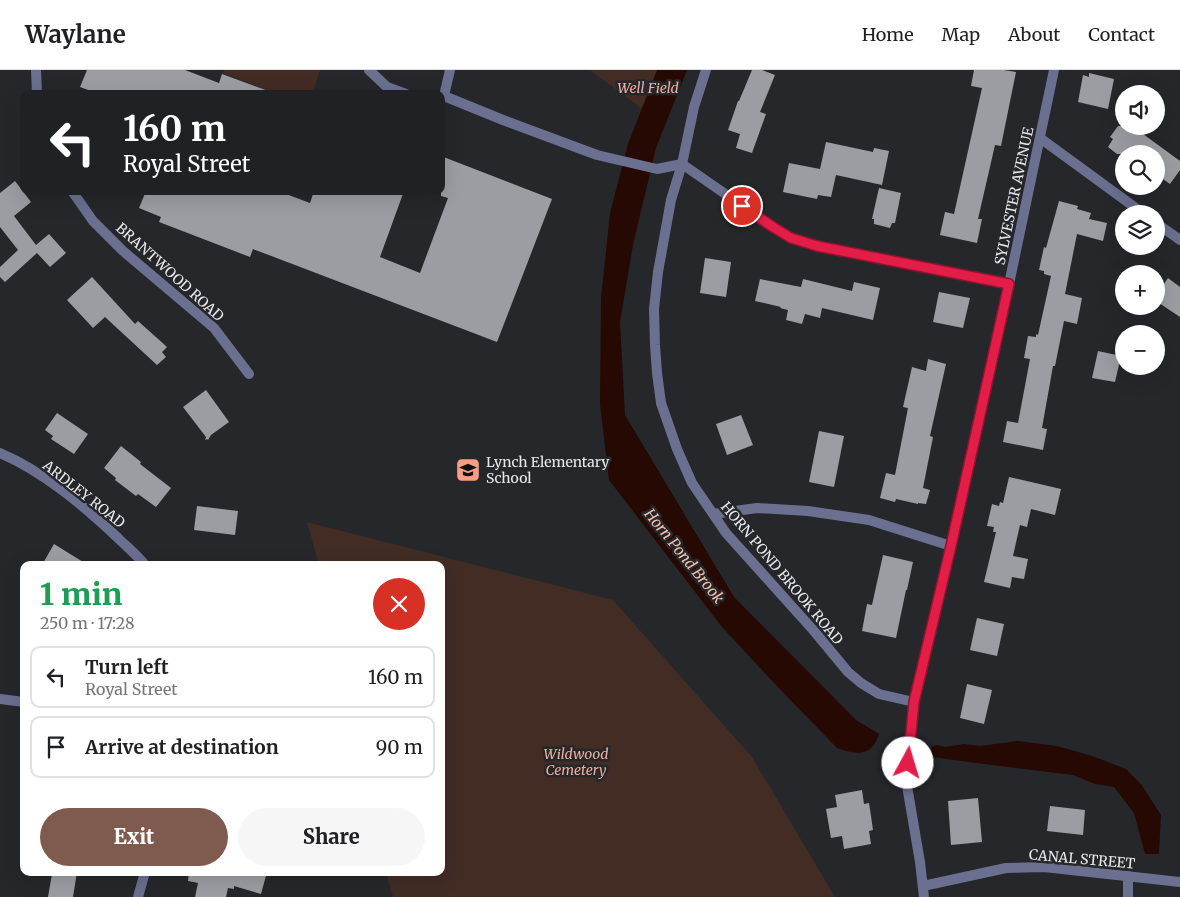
<!DOCTYPE html>
<html lang="en">
<head>
<meta charset="utf-8">
<style>
	:root { --surface:#fff; --page:#f6f6f6; --text:#202124; --muted:#757577; --line:#e0e0e0; --accent:#7f5a4f }
	body { margin:0; font-family:Merriweather,serif; background:var(--page); color:var(--text); height:100vh; display:flex; flex-direction:column; font-size:19px; white-space:nowrap }
	* { box-sizing:border-box; margin:0 }
	p { font-size:16px; color:var(--muted) }
	.icon { flex:none; width:28px; height:28px; fill:none; stroke:currentColor; stroke-width:2; stroke-linecap:round; stroke-linejoin:round }
	.map { position:relative; flex:1; overflow:hidden }
	.drawer { position:absolute; left:20px; top:491px; width:425px; height:315px; display:flex; flex-direction:column; background:var(--surface); border-radius:10px; box-shadow:0 5px 20px #0002 }
	.drawer>* { flex:none }
	.guide { position:absolute; left:20px; top:20px; width:425px; height:105px; border-radius:10px; box-shadow:0 5px 20px #0002; background:#202124; color:#fff; overflow:hidden }
	.tools { position:absolute; left:1115px; top:15px; display:grid; gap:10px }
	.tools a { display:grid; place-items:center; width:50px; height:50px; border-radius:50%; background:var(--surface); box-shadow:0 5px 20px #0002; font-size:25px }
	.pin { position:absolute; display:grid; place-items:center; width:42px; height:42px; color:#fff; margin:-21px; border:2px solid #fff; border-radius:50%; box-shadow:0 1px 5px #0007 }
	.me { position:absolute; width:55px; margin:-28px; rotate:6deg; stroke-linejoin:round; filter:drop-shadow(0 0 4px #0008) }
	.turn { display:flex; align-items:center; gap:18px; height:105px; padding:0 20px; font-size:22px }
	.turn .icon { width:65px; height:65px; stroke-width:2.5 }
	.turn b { display:block; font-size:35px; line-height:42px }
	.round { display:grid; place-items:center; flex:none; width:52px; height:52px; border-radius:26px; background:var(--page) }
	.overview { display:flex; align-items:center; justify-content:space-between; height:85px; padding:0 20px }
	h1 { font-size:30px; font-weight:800; line-height:38px; color:#1e9e55 }
	.primary-button { display:flex; gap:10px; margin-top:auto; padding:10px 20px }
	.primary-button a { flex:1; height:58px; border-radius:30px; background:var(--accent); color:#fff; font-size:20px; font-weight:800; line-height:58px; text-align:center }
	.primary-button a+a { background:var(--page); color:var(--text) }
	ul { padding:0; list-style:none }
	li { display:flex; align-items:center; gap:15px; height:62px; margin:0 10px 8px; padding:0 10px; border:2px solid var(--line); border-radius:10px }
	li div { flex:1 }
	li b { display:block; font-size:19px }
	li em { font-style:normal }
	header { display:flex; align-items:center; gap:30px; box-sizing:border-box; height:70px; padding:0 25px; background:var(--surface); border-bottom:1px solid var(--line) }
	header strong { font-size:24px }
	nav { display:flex; gap:28px; margin-inline-start:auto; font-size:18px }
	.map>svg:first-child { display:block }
</style>
</head>
<body>
<header>
<strong>Waylane</strong>
<nav><a>Home</a><a>Map</a><a>About</a><a>Contact</a></nav>
</header>
<div class="map">
<svg width="1180" height="827" viewBox="0 0 1180 827">
	<rect width="100%" height="100%" fill="#26272b"/>
	<path fill="#422c24" d="M 224,0 L 320,0 L 312,24 L 277,24 L 223,3 Z
		M 590,0 L 681,0 L 653,47 Z
		M 307,452 L 613,530 L 752,687 L 835,827 L 393,827 L 386,803 L 441,802 L 441,495 L 319,495 Z"/>
	<path fill="#260902" d="M 657,0 L 687,0 L 656,78 L 633,175 L 620,252 L 625,345 L 734,527 L 856,650 L 879,664 C 872,687 857,685 837,678 L 774,613 L 722,557 L 609,410 L 600,334 L 601,228 L 610,143 L 628,74 Z
		M 1018,671 L 1057,676 L 1092,686 L 1126,699 L 1141,714 L 1161,745 L 1159,784 L 1145,784 L 1134,743 L 1114,717 L 1095,714 L 1073,705 L 961,691 C 950,690 940,687 929,687 L 929,682 L 932,677 L 937,675 L 945,677 L 964,674 L 980,676 Z"/>
	<path fill="#9c9da2" d="M 87,0 L 185,0 L 219,13 L 222,4 L 271,22 L 271,24 L 99,24 L 80,17 Z
		M 752,0 L 762,0 L 775,5 L 760,42 L 766,44 L 752,83 L 736,78 L 740,64 L 728,60 L 738,31 L 739,31 Z
		M 974,0 L 1004,0 L 1016,2 L 1001,76 L 995,75 L 978,149 L 982,149 L 977,173 L 940,165 L 945,142 L 954,144 L 982,18 L 971,16 Z
		M 1089,3 L 1114,9 L 1108,39 L 1078,32 L 1083,5 L 1089,7 Z
		M 1118,56 L 1149,56 L 1143,64 L 1180,91 L 1180,100 L 1170,114 L 1156,104 L 1156,84 L 1117,84 L 1108,77 L 1113,69 L 1110,67 Z
		M 826,72 L 873,82 L 874,78 L 889,81 L 882,115 L 836,105 L 831,127 L 818,125 L 817,129 L 783,122 L 789,93 L 820,99 Z
		M 441,86 L 552,129 L 497,272 L 253,179 L 250,187 L 159,152 L 161,147 L 139,138 L 146,121 L 278,121 L 310,133 L 314,121 L 404,121 L 380,187 L 420,203 L 448,128 L 441,126 Z
		M 15,111 L 31,132 L 14,146 L 36,175 L 49,164 L 66,183 L 50,197 L 37,183 L 5,212 L 0,207 L 0,197 L 18,180 L 0,157 L 0,123 Z
		M 879,118 L 901,123 L 895,153 L 892,153 L 890,158 L 874,154 L 874,149 L 872,149 Z
		M 1059,131 L 1078,136 L 1077,139 L 1091,143 L 1089,149 L 1107,153 L 1103,171 L 1077,164 L 1065,224 L 1082,228 L 1077,254 L 1064,251 L 1055,296 L 1053,296 L 1042,358 L 1047,359 L 1043,380 L 1003,372 L 1007,351 L 1018,353 L 1030,289 L 1024,288 L 1028,266 L 1036,267 L 1036,264 L 1038,265 L 1051,206 L 1044,204 L 1044,201 L 1039,200 L 1044,177 L 1046,178 Z
		M 705,188 L 731,192 L 726,227 L 700,223 Z
		M 92,207 L 135,254 L 138,251 L 167,277 L 162,282 L 166,287 L 157,295 L 105,247 L 93,258 L 67,230 Z
		M 1168,208 L 1180,217 L 1180,247 L 1156,231 L 1156,226 Z
		M 760,209 L 801,217 L 803,209 L 852,221 L 854,212 L 880,218 L 873,250 L 822,238 L 820,248 L 805,244 L 802,254 L 786,250 L 788,240 L 780,238 L 781,237 L 755,231 Z
		M 939,222 L 970,228 L 963,258 L 933,252 Z
		M 1098,281 L 1121,286 L 1115,312 L 1092,308 Z
		M 928,289 L 946,294 L 930,366 L 933,367 L 923,418 L 930,420 L 926,434 L 918,433 L 918,434 L 896,429 L 895,432 L 880,428 L 886,403 L 895,405 L 908,338 L 903,337 L 912,297 L 926,301 Z
		M 206,320 L 229,352 L 211,365 L 208,370 L 207,369 L 205,370 L 206,367 L 183,337 Z
		M 57,343 L 88,364 L 74,384 L 51,369 L 53,366 L 45,360 Z
		M 741,345 L 753,375 L 727,385 L 716,354 Z
		M 819,361 L 844,366 L 834,417 L 809,412 Z
		M 121,376 L 141,392 L 140,394 L 171,418 L 156,437 L 138,424 L 136,426 L 115,410 L 116,408 L 104,398 Z
		M 1009,407 L 1061,419 L 1055,445 L 1031,439 L 1027,457 L 1020,455 L 1013,486 L 1028,489 L 1024,509 L 1012,507 L 1010,518 L 984,512 L 996,462 L 993,462 L 994,457 L 987,456 L 992,434 L 999,436 L 1000,432 L 1003,433 Z
		M 197,436 L 238,441 L 235,465 L 194,460 Z
		M 54,474 L 88,495 L 42,495 Z
		M 883,485 L 913,492 L 907,520 L 906,520 L 896,568 L 862,561 L 867,534 L 872,535 Z
		M 977,548 L 1004,554 L 997,586 L 970,580 Z
		M 967,614 L 992,620 L 984,654 L 960,648 Z
		M 862,720 L 864,734 L 869,733 L 871,746 L 873,760 L 869,761 L 871,774 L 844,779 L 842,766 L 831,768 L 826,739 L 837,737 L 835,725 Z
		M 978,728 L 982,772 L 951,775 L 948,731 Z
		M 1050,736 L 1085,740 L 1083,765 L 1047,761 Z
		M 56,802 L 77,802 L 73,827 L 48,827 L 52,804 L 55,805 Z
		M 189,802 L 267,802 L 261,824 L 234,816 L 234,819 L 228,818 L 226,827 L 195,827 L 198,813 L 188,811 Z"/>
	<g fill="none" stroke-linecap="round" stroke-linejoin="round">
		<path stroke="#6b6f90" stroke-width="10" d="M 369,0 L 387,17 L 406,24
			M 444,26 L 503,50 L 597,85 L 657,99 L 682,94
			M 441,29 L 444,26 L 450,0
			M 1128,827 L 1128,806"/>
		<path stroke="#6b6f90" stroke-width="10" d="M 36,0 L 37,24
			M 706,0 L 694,37 L 682,94 L 671,130 L 658,202 L 654,239 L 655,275 L 657,303 L 661,333 L 677,379 L 692,413 L 726,463 L 814,561 L 848,602 L 861,613 L 879,624 L 914,632
			M 1040,68 L 1144,144
			M 682,94 L 773,157 L 791,168 L 817,176 L 1009,214
			M 72,121 L 93,151 L 123,181 L 214,258 L 249,304
			M 1156,153 L 1180,170
			M 0,383 C 43,401 84,436 118,468 C 127,477 137,485 145,495
			M 713,444 L 757,438 L 808,441 L 869,450 L 951,476
			M 0,629 L 24,632
			M 923,816 L 1006,798 L 1044,797 L 1180,812
			M 138,827 L 145,802
			M 924,827 L 920,792 L 906,710 L 914,632 L 951,476 L 1009,214 L 1054,0"/>
	</g>
	<g fill="none" stroke-linecap="round" stroke-linejoin="round">
		<defs>
			<path id="route" d="M 742,136 L 773,157 L 791,168 L 817,176 L 1009,214 L 951,476 L 914,632 L 908,693"/>
		</defs>
		<use href="#route" stroke="#92132f" stroke-width="12"/>
		<use href="#route" stroke="#e11d48" stroke-width="9"/>
	</g>
	<defs>
		<symbol id="school-square" viewBox="-11 -11 22 22"><rect x="-9" y="-9" width="18" height="18" rx="4" fill="#f39f83" stroke="#26272b"/><path d="M0-5L7-2L0 1L-7-2ZM-4 1L0 2.5L4 1V4Q0 6-4 4Z" fill="#111"/></symbol>
	</defs>
	<g fill-rule="evenodd">
		<use href="#school-square" x="454" y="386" width="28" height="28"/>
	</g>
	<g text-anchor="middle" stroke-width="5" stroke-linejoin="round" paint-order="stroke">
		<g font-size="14" font-style="italic" fill="#f1af99" stroke="#26272b">
			<text x="648" y="23">Well Field</text>
			<text x="576" y="689">Wildwood<tspan x="576" dy="16">Cemetery</tspan></text>
		</g>
		<g font-size="14" fill="#e8e9eb" stroke="#26272b">
			<text transform="translate(1014 126) rotate(-78)" y="5">SYLVESTER AVENUE</text>
			<text transform="translate(170 202) rotate(42)" y="5">BRANTWOOD ROAD</text>
			<text transform="translate(84 424) rotate(38)" y="5">ARDLEY ROAD</text>
			<text transform="translate(782 503) rotate(50)" y="5">HORN POND BROOK ROAD</text>
			<text transform="translate(1082 789) rotate(5)" y="5">CANAL STREET</text>
		</g>
		<g font-size="14" fill="#e8e9eb" stroke="#26272b" text-anchor="start">
			<text x="486" y="397">Lynch Elementary<tspan x="486" dy="16">School</tspan></text>
		</g>
		<g font-size="15" font-style="italic" fill="#f6c1af" stroke="#26272b">
			<text transform="translate(684 486) rotate(51)" y="5">Horn Pond Brook</text>
		</g>
	</g>
</svg>
<div class="tools">
<a><svg class="icon" aria-label="sound" viewBox="0 0 24 24"><path d="M4 9h4l5-4v14l-5-4H4zM17 9q2 3 0 6"/></svg></a>
<a><svg class="icon" aria-label="search" viewBox="0 0 24 24"><circle cx="10" cy="10" r="6"/><path d="M15 15l6 6"/></svg></a>
<a><svg class="icon" aria-label="layers" viewBox="0 0 24 24"><path d="M12 4l9 5-9 5-9-5zM3 14l9 5 9-5"/></svg></a>
<a>+</a>
<a>−</a>
</div>
<div class="pin" style="left:742px;top:136px;background:#d93025"><svg class="icon" aria-label="arrive" viewBox="0 0 24 24"><path d="M6 21V4h12l-3 4 3 4H6"/></svg></div>
<svg class="me" style="left:908px;top:693px" viewBox="-20 -20 40 40"><circle r="19" fill="#fff"/><path d="M0-13L10 11 0 6-10 11z" fill="#e11d48"/></svg>
<div class="guide">
<div class="turn"><svg class="icon" aria-label="left" viewBox="0 0 24 24"><path d="M17 20v-9H6M10 6l-5 5 5 5"/></svg><div><b>160 m</b>Royal Street</div></div>
</div>
<section class="drawer">
<div class="overview"><div><h1>1 min</h1><p>250 m · 17:28</p></div><a class="round" style="background:#d93025;color:#fff"><svg class="icon" aria-label="close" viewBox="0 0 24 24"><path d="M6 6l12 12M18 6L6 18"/></svg></a></div>
<ul>
<li><svg class="icon" aria-label="left" viewBox="0 0 24 24"><path d="M17 20v-9H6M10 6l-5 5 5 5"/></svg><div><b>Turn left</b><p>Royal Street</p></div><em>160 m</em></li>
<li><svg class="icon" aria-label="arrive" viewBox="0 0 24 24"><path d="M6 21V4h12l-3 4 3 4H6"/></svg><div><b>Arrive at destination</b></div><em>90 m</em></li>
</ul>
<div class="primary-button"><a>Exit</a><a>Share</a></div>
</section>
</div>
</body>
</html>
